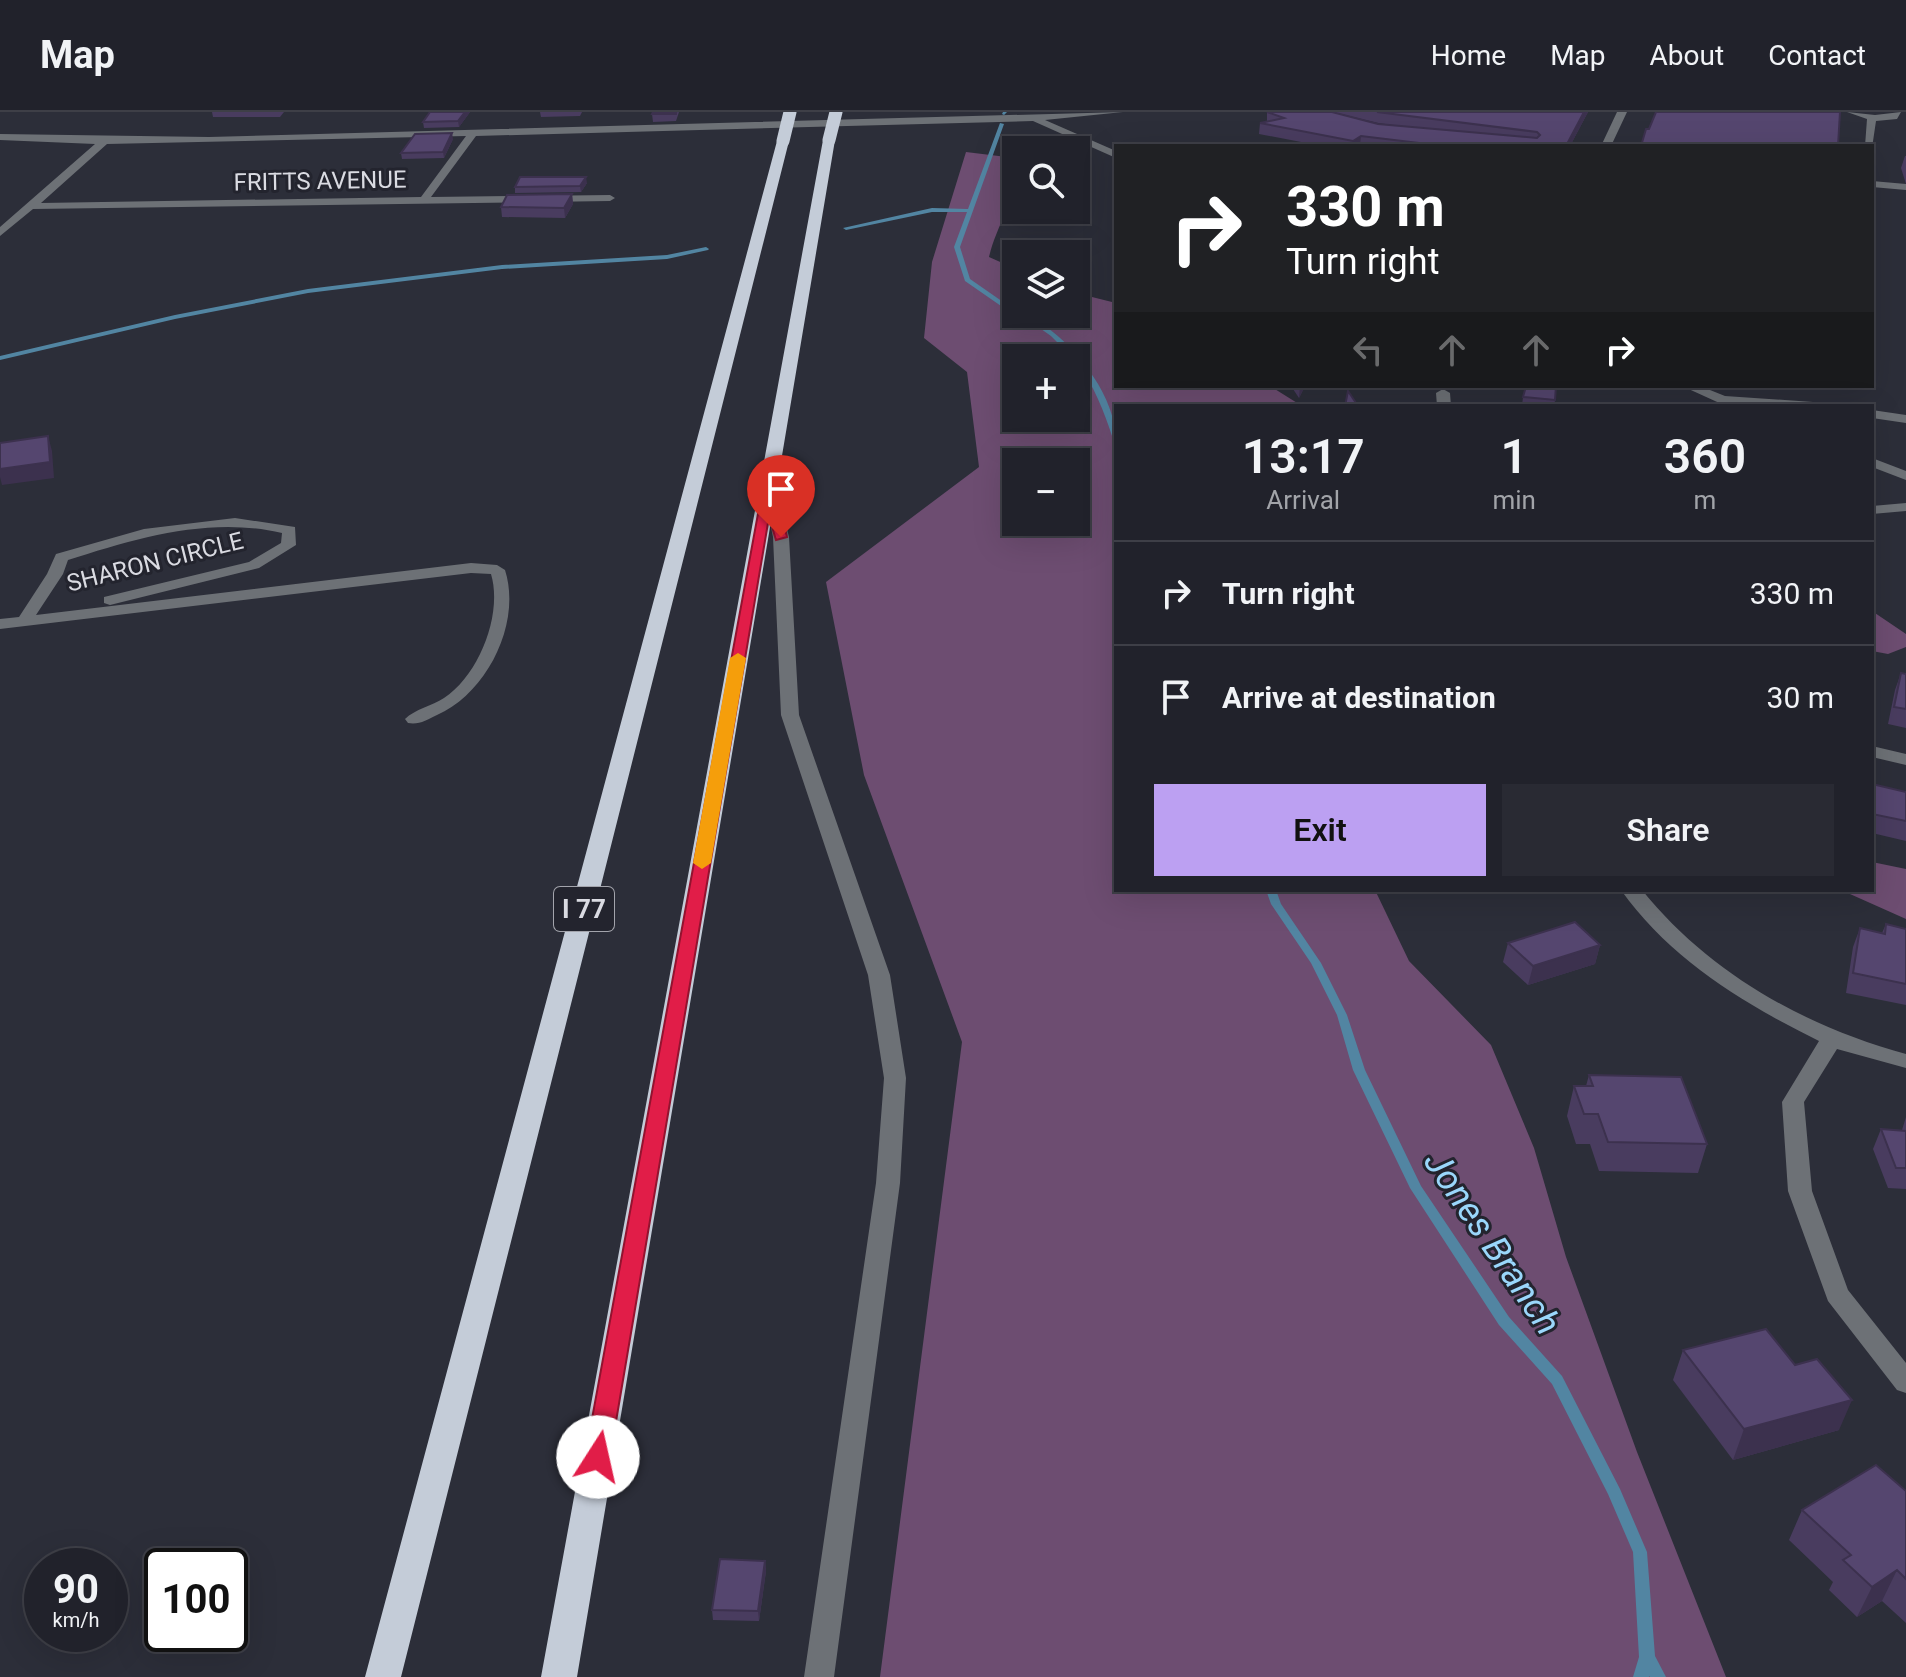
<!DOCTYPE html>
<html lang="en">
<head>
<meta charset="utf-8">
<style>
	:root { --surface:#21222b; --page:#292a33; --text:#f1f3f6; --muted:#a2a4a9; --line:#3e3f47; --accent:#bca0f2 }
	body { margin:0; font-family:Roboto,sans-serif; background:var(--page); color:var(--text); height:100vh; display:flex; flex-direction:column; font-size:30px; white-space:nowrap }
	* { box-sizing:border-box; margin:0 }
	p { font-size:26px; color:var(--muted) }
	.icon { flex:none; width:44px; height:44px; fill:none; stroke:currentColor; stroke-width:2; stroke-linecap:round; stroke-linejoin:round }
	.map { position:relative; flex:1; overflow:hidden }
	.details { position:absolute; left:1114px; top:292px; width:760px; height:488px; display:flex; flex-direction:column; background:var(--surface); border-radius:0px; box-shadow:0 8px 32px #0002,0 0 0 2px var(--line) }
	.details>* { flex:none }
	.guide { position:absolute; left:1114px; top:32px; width:760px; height:244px; border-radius:0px; box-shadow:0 8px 32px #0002,0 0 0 2px var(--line); background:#202124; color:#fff; overflow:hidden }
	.controls { position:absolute; left:1002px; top:24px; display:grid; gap:16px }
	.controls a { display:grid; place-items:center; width:88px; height:88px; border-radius:0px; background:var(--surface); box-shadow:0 8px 32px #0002,0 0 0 2px var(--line); font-size:40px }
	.speed { position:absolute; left:24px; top:1436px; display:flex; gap:16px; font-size:40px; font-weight:700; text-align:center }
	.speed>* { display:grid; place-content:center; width:104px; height:104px; border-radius:50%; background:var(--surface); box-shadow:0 8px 32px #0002,0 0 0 2px var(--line); line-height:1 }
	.speed small { font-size:20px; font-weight:400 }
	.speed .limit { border:4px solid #111; border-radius:12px; background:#fff; color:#111 }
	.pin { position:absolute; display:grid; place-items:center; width:68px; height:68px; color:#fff; margin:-82px -34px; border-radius:50% 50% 50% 0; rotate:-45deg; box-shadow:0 0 8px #0007 }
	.pin .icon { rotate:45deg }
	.me { position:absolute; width:88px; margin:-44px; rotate:10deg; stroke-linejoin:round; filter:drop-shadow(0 0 6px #0008) }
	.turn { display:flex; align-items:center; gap:28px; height:168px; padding:0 40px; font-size:36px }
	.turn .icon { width:104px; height:104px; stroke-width:2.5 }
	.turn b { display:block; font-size:56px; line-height:68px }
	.lanes { display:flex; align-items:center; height:76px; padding:0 40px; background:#0003; justify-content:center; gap:40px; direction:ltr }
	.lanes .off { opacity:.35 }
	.eta { display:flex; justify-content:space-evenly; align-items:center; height:136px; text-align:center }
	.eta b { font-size:48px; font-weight:600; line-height:56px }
	.cta { display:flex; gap:16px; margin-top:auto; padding:16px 40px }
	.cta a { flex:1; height:92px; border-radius:0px; background:var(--accent); color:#111; font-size:32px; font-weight:600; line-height:92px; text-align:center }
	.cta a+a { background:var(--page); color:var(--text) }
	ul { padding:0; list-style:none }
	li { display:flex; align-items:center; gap:24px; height:104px; padding:0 40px; border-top:2px solid var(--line) }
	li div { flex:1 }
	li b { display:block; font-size:30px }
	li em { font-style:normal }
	header { display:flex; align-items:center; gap:48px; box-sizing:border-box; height:112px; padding:0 40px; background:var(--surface); border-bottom:2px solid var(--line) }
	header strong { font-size:38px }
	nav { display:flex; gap:44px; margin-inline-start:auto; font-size:28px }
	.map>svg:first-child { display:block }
</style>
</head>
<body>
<header>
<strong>Map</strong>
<nav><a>Home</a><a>Map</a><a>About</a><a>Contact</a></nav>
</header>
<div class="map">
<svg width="1906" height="1565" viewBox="0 0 1906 1565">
	<rect width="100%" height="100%" fill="#2c2e39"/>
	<path fill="#6d4d71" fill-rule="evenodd" d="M 966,40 L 1015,46 C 1020,82 997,111 989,145 L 1016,157 L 1016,202 L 1076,202 L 1076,181 L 1116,191 L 1116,274 L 1270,274 L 1302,294 L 1116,294 L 1116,778 L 1375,778 L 1409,849 L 1491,933 L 1534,1036 L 1566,1145 L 1637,1340 L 1726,1565 L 880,1565 L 962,930 L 864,663 L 826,470 L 979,355 L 967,260 L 924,226 L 932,150 ZM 1076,246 L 1076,306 L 1016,306 L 1016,246 ZM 1076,350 L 1076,410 L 1016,410 L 1016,350 Z
		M 1872,499 L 1906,522 L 1906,535 L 1888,542 L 1872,539 Z
		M 1872,750 L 1906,757 L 1906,807 L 1841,778 L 1872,778 Z"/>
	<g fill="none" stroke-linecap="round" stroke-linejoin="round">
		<path fill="#5285a2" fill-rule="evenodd" d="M 1003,0 L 1007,0 L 1004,3 L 1002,2 Z
			M 1000,11 L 1004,12 L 960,135 L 970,167 L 1016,199 L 1016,202 C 1026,202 1036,208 1045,214 C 1079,238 1116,286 1116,329 L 1113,327 C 1104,299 1094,273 1076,250 L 1076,246 L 1073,246 L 1051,224 L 1034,212 L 1014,203 L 965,169 L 954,135 L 967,100 L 932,100 L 846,118 L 843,116 L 932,96 L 968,97 Z
			M 706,135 L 709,137 L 708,138 L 667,147 L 502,157 L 308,181 L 175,207 L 0,248 L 0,244 L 175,203 L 308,177 L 502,153 L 667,143 Z
			M 1266,778 L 1276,778 L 1281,792 L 1321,851 L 1347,903 L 1365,958 L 1421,1074 L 1509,1205 L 1562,1264 L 1620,1377 L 1647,1440 L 1655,1544 L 1666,1565 L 1650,1565 L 1649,1564 L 1649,1565 L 1633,1565 L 1639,1545 L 1633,1440 L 1608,1382 L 1552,1272 L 1499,1213 L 1410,1076 L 1353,958 L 1337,903 L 1311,851 L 1271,792 Z"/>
		<path fill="#6d7176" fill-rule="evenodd" d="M 1123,0 L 1045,8 L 1116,39 L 1116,46 L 1033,9 L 476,24 L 431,85 L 610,83 L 615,86 L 610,89 L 33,97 L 0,124 L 0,115 L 95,32 L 0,28 L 0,22 L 209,25 ZM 466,24 L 421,85 L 41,91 L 107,32 Z
			M 1617,0 L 1627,0 L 1611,34 L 1601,34 Z
			M 1847,0 L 1875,3 L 1901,0 L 1897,7 L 1876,9 L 1872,36 L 1865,34 L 1867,7 Z
			M 1872,69 L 1906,72 L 1906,78 L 1872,75 Z
			M 1682,274 L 1700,274 L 1725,284 L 1813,290 L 1820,294 L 1726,294 Z
			M 1443,277 L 1450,281 L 1451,294 L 1437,294 L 1436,281 Z
			M 1872,298 L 1906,303 L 1906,311 L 1872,306 Z
			M 1872,346 L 1906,359 L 1906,368 L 1872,355 Z
			M 769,368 L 776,372 L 789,425 L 799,603 L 890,863 L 906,966 L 900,1071 L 834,1565 L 804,1565 L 876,1071 L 884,966 L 868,863 L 781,603 L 773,425 L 762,372 Z
			M 1906,391 L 1906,399 L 1872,402 L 1872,394 Z
			M 235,406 L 295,415 L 296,433 L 259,456 L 110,493 L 104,491 L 104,485 L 249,450 L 281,431 L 282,421 C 210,404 137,426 68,448 L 63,462 L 36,503 L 471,451 L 497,453 L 505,458 C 522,511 487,581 437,603 C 427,608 419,613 408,611 L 405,607 C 415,597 432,594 444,586 C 479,563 503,502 491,462 L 471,461 L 0,517 L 0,507 L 19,505 L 47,462 L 56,442 L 144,417 Z
			M 1872,634 L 1906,642 L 1906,653 L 1872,645 Z
			M 1621,778 L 1642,778 C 1709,861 1804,914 1906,942 L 1906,956 L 1837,937 L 1804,990 L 1812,1079 L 1848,1178 L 1906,1251 L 1906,1281 L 1897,1278 L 1828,1189 L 1788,1079 L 1782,990 L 1819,929 C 1744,892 1670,847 1621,778 Z"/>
		<path fill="#c4ccd8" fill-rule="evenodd" d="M 783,25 L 789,29 L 401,1565 L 365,1565 L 777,29 Z
			M 829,25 L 835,28 L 577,1565 L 541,1565 L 823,28 Z"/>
		<path stroke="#c4ccd8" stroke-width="13" d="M 829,28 L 836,0
			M 783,29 L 790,0"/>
	</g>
	<path fill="#493c5f" d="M 212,0 L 284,0 L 280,5 L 213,5 Z
		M 470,0 L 459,15 L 424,16 L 423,10 Z
		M 540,0 L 582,0 L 580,4 L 541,5 Z
		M 679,0 L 676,9 L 653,10 L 652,2 Z
		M 1267,0 L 1408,15 L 1378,11 L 1333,0 L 1588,0 L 1570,34 L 1322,34 L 1259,22 L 1260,11 L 1267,10 Z
		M 453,27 L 444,46 L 402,47 L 401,41 Z
		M 1905,44 L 1906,44 L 1906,72 L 1901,56 Z
		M 587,71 L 581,80 L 515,81 L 515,75 Z
		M 572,82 L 573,92 L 565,106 L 502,105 L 501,95 Z
		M 1291,274 L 1305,274 L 1299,286 Z
		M 1523,285 L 1555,288 L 1554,294 L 1522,294 Z
		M 1901,561 L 1906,562 L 1906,616 L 1888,612 L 1895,578 Z
		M 1872,672 L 1906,680 L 1906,729 L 1872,721 Z
		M 1886,812 L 1906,817 L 1906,893 L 1846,881 L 1853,835 L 1860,816 L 1882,821 Z
		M 1508,831 L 1600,833 L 1595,852 L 1528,873 L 1503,850 Z
		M 1589,963 L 1707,1032 L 1698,1061 L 1599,1059 L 1590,1032 L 1576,1032 L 1567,1004 L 1574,974 L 1586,974 Z
		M 1906,1005 L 1906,1077 L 1888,1076 L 1873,1037 L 1881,1017 L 1902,1018 Z
		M 1683,1238 L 1839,1318 L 1733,1348 L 1673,1268 Z
		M 1906,1379 L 1906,1511 L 1882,1489 L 1857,1505 L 1829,1478 L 1833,1470 L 1789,1428 L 1802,1398 Z
		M 765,1449 L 766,1459 L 759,1509 L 713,1508 L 712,1498 Z"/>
	<path fill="#3c314e" d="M 465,0 L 470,0 L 459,15 L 458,9 Z
		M 1584,0 L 1588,0 L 1570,34 L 1566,34 Z
		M 452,21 L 453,27 L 444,46 L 443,40 Z
		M 1361,24 L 1360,34 L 1352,34 L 1353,29 Z
		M 586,65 L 587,71 L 581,80 L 580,74 Z
		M 572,82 L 573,92 L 565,106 L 564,96 Z
		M 1300,274 L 1305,274 L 1299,286 Z
		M 48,324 L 52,339 L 54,366 L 2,373 L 0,365 L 0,357 Z
		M 1600,833 L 1595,852 L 1528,873 L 1533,854 Z
		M 1852,1288 L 1839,1318 L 1733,1348 L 1744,1317 Z
		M 765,1449 L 766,1459 L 759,1509 L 758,1499 Z
		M 1897,1458 L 1882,1489 L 1857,1505 L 1872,1475 Z"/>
	<path fill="#55466f" stroke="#3c314e" stroke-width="2" d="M 430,0 L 465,0 L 458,9 L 423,10 Z
		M 653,0 L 676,0 L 676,2 L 652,2 Z
		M 1267,0 L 1332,0 L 1378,12 L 1537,26 L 1540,23 L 1537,20 L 1377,0 L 1584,0 L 1566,34 L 1444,34 L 1361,24 L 1353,29 L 1260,11 L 1284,6 Z
		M 1656,0 L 1840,0 L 1838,34 L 1641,34 L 1646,17 L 1649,17 Z
		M 452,21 L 443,40 L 401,41 L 415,22 Z
		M 520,65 L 586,65 L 580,74 L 515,75 Z
		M 572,82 L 564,96 L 501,95 L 507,83 Z
		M 1526,274 L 1556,274 L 1555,288 L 1523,285 Z
		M 1348,279 L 1358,294 L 1345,294 Z
		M 48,324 L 50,350 L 0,357 L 0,331 Z
		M 1901,561 L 1906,562 L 1906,597 L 1894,595 Z
		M 1872,672 L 1906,680 L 1906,709 L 1872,702 Z
		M 1575,810 L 1600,833 L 1533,854 L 1508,831 Z
		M 1886,812 L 1906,817 L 1906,872 L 1853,861 L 1860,816 L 1885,822 Z
		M 1589,963 L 1681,965 L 1707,1032 L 1608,1030 L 1598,1002 L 1584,1002 L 1574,974 L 1593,974 Z
		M 1881,1017 L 1906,1019 L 1906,1056 L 1896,1056 Z
		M 1766,1217 L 1795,1253 L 1817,1247 L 1852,1288 L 1744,1317 L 1683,1238 Z
		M 1876,1353 L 1906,1379 L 1906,1467 L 1897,1458 L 1872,1475 L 1843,1448 L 1851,1443 L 1802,1398 Z
		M 720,1447 L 765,1449 L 758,1499 L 712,1498 Z"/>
	<path fill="#e11d48" stroke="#92132f" stroke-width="2" d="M 764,369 L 775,372 L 787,425 L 776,428 L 769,405 L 610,1345 L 607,1353 L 598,1356 L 589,1353 L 585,1345 Z"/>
	<path fill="#f59e0b" d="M 738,541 L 746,546 L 711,751 L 702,757 L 693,751 L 730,546 Z"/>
	<g text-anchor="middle" stroke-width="6" stroke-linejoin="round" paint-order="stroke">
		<g font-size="24" fill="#dadbe2" stroke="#23242e">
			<text transform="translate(320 69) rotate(-1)" y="8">FRITTS AVENUE</text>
			<text transform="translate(155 450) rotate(-14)" y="8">SHARON CIRCLE</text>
		</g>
		<rect fill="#23242e" stroke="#a3a4ac" stroke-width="2" x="554" y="775" width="60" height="44" rx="6"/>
		<g font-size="26" font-weight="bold" fill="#dadbe2">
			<text x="584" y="806">I 77</text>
		</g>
		<g font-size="36" font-style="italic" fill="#9ad7fb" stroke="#23242e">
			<text transform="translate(1493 1130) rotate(56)" y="13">Jones Branch</text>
		</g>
	</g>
</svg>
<div class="controls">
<a><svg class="icon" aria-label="search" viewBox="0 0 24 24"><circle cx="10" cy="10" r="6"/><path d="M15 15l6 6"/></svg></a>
<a><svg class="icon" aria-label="layers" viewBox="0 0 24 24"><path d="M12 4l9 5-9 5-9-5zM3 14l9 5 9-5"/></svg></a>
<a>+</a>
<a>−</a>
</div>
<div class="speed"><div>90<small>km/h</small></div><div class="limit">100</div></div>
<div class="pin" style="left:781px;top:425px;background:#d93025"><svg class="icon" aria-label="arrive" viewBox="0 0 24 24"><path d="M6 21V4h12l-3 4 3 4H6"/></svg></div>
<svg class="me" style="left:598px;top:1345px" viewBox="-20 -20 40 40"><circle r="19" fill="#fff"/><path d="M0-13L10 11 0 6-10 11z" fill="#e11d48"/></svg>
<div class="guide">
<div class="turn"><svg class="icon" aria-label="right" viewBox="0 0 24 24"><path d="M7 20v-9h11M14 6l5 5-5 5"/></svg><div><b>330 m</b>Turn right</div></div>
<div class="lanes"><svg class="icon off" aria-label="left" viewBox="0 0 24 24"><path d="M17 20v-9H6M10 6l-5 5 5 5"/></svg><svg class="icon off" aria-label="ahead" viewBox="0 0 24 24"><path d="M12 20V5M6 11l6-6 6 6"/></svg><svg class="icon off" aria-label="ahead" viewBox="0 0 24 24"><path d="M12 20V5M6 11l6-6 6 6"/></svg><svg class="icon" aria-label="right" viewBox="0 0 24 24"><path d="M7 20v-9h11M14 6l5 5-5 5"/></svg></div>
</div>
<section class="details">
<div class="eta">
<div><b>13:17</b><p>Arrival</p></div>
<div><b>1</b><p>min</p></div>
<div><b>360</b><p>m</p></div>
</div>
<ul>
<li><svg class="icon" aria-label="right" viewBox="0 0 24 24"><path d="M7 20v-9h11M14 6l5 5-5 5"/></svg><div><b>Turn right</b></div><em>330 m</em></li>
<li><svg class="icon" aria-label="arrive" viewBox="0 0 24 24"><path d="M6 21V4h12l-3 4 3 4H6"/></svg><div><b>Arrive at destination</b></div><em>30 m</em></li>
</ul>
<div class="cta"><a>Exit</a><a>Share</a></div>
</section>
</div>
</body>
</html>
